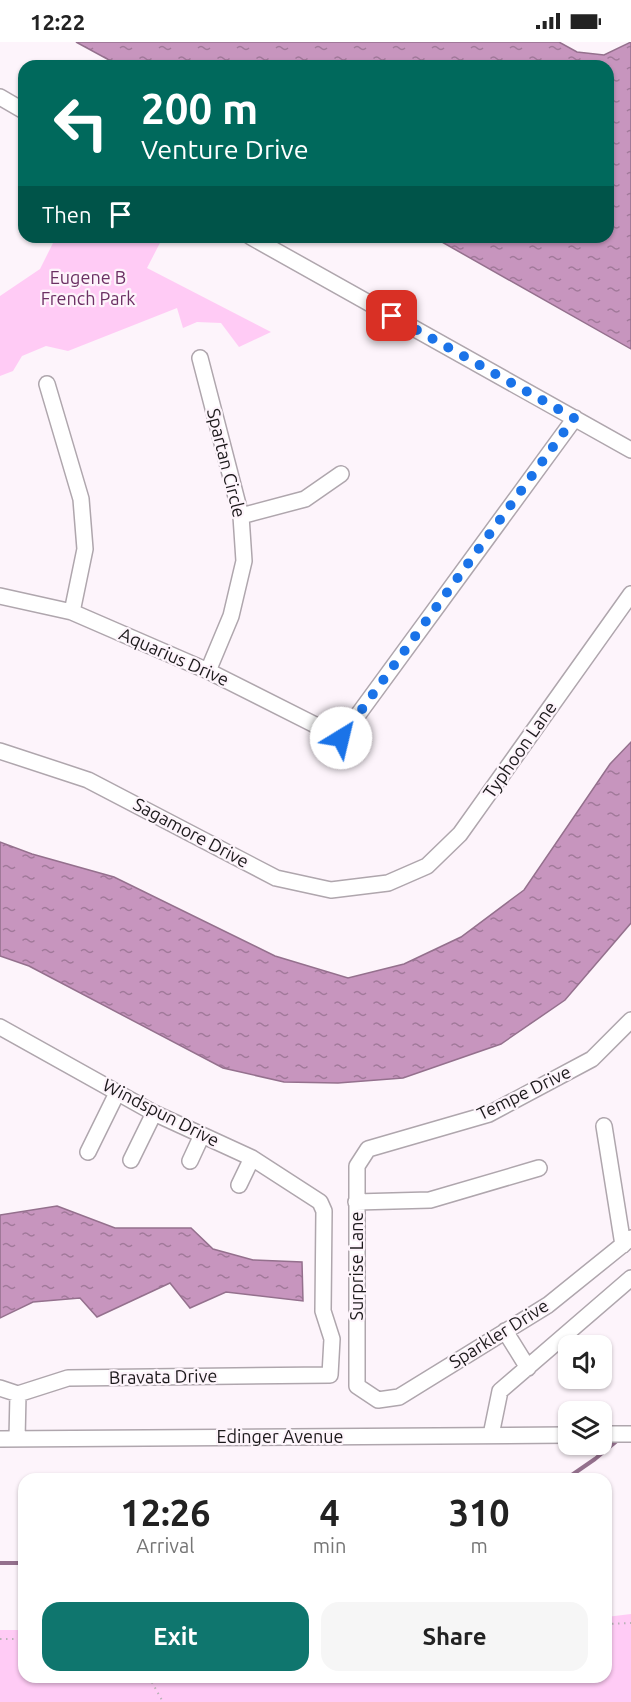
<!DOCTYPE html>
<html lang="en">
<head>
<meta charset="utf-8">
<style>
	:root { --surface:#fff; --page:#f6f6f6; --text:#222; --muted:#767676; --accent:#0f766e }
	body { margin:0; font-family:Ubuntu,sans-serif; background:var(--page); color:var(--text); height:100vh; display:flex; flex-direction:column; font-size:22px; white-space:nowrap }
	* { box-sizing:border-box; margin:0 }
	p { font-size:20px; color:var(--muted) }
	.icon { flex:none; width:33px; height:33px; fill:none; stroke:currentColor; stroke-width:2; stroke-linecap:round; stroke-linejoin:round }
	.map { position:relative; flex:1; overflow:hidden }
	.drawer { position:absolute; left:18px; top:1431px; width:594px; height:210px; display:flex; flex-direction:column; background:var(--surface); border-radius:18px; box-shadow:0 2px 4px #0004 }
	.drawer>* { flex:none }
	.hud { position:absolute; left:18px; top:18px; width:596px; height:183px; border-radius:18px; box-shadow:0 2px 4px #0004; background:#00695c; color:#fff; overflow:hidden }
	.controls { position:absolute; left:558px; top:1293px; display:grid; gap:12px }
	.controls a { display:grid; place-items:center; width:54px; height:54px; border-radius:12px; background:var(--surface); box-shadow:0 2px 4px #0004; font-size:30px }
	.pin { position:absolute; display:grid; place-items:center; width:51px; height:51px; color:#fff; margin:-26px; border-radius:12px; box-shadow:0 3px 9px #0006 }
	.me { position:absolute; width:66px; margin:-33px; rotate:36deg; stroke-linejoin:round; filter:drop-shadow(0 0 4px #0008) }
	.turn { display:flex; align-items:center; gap:21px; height:126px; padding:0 24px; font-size:27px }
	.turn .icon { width:78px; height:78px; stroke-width:2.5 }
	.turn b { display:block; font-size:42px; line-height:51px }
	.then { display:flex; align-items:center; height:57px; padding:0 24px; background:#0003; gap:12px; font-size:22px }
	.eta { display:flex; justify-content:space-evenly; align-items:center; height:102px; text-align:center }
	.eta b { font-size:36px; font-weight:600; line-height:42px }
	.cta { display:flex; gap:12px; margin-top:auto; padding:12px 24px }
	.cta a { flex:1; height:69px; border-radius:18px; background:var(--accent); color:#fff; font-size:24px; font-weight:600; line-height:69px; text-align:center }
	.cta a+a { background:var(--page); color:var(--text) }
	.status { display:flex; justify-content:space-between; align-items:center; height:42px; padding:0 30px; background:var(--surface); direction:ltr }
	.status svg { height:16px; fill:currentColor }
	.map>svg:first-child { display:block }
</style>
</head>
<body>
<div class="status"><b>12:22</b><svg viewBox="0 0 49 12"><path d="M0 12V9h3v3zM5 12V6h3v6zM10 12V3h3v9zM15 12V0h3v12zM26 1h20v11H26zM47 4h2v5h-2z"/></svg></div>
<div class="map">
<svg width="631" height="1660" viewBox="0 0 631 1660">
	<defs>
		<pattern id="water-ripples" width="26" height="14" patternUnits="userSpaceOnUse" patternTransform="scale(1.5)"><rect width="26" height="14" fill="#c795be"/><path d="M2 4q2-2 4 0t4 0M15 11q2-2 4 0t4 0" fill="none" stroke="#a1799a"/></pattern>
	</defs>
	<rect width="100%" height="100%" fill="#fdf4fb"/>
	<path fill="#ffcbf5" d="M 56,195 L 163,195 L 147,226 L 271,290 L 239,305 L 221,281 L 197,280 L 183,286 L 177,266 L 68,309 L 46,304 L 22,314 L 13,329 L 0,334 L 0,254 L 40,227 Z
		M 631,1572 L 631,1660 L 0,1660 L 0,1588 L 24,1588 L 24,1635 L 606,1635 L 606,1575 Z"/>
	<path fill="url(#water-ripples)" stroke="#94708d" stroke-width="1.5" d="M 76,0 L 559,0 L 577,10 L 604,13 L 631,0 L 631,307 L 433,195 L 608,195 L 608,24 L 120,24 Z
		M 631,700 L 631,881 L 565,958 L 501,1002 L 403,1036 L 338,1041 L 284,1040 L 223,1026 L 29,924 L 0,914 L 0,800 L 32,812 L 114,835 L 275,914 L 348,936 L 404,922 L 461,895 L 524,848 L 610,722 Z
		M 57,1164 L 115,1186 L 191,1186 L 213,1207 L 253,1218 L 302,1220 L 303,1259 L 226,1250 L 190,1266 L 170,1241 L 97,1275 L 80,1256 L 33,1260 L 0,1276 L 0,1173 Z"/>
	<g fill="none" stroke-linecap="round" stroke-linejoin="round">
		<path stroke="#94708d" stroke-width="4" d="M 566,1437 L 595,1417 L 618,1398
			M 0,1521 L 24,1521"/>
		<defs>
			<path id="minor" d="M 0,55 L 24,69
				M 251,195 L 631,408
				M 200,316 L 241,474 L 244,519 L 231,574 L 208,629
				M 47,342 L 81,457 L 85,507 L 72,570
				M 241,474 L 305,457 L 341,432
				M 0,554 L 72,570 L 208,629 L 341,696 L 575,376
				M 0,709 L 88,738 L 276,836 L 331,848 L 388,841 L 427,824 L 460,792 L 631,552
				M 631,978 L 592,1017 L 489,1072 L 368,1107 L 357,1124 L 357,1344 L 378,1358 L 399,1355 L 548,1263 L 631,1196
				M 0,985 L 154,1071 L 252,1116 L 320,1160 L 324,1169 L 323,1269 L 332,1297 L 330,1333 L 68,1336 L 18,1352 L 0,1346
				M 604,1084 L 623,1203
				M 88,1110 L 117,1051
				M 131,1118 L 154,1071
				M 190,1119 L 202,1093
				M 239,1143 L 252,1116
				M 356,1160 L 430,1158 L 539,1126
				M 505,1289 L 528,1326
				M 602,1392 L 631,1392
				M 491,1393 L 500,1349 L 631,1236
				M 0,1397 L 568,1393
				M 17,1397 L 18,1352"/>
		</defs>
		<use href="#minor" stroke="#afa6ad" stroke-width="18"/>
		<path stroke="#b9b2b7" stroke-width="2" stroke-dasharray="1.5 4.5" stroke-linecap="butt" d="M 606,1582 L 631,1581
			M 0,1597 L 24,1597
			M 149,1635 L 163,1660"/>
		<use href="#minor" stroke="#fff" stroke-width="15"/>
	</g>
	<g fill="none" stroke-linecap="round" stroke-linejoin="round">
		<path stroke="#1a73e8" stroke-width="10" stroke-dasharray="0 18" d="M 341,696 L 574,376 L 392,274"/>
	</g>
	<g text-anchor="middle" stroke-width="4.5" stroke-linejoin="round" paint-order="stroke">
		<g font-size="18" fill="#6c3064" stroke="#fdf4fb">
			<text x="88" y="242">Eugene B<tspan x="88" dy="21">French Park</tspan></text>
		</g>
		<g font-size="18" fill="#1c191b" stroke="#fdf4fb">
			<text transform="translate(226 421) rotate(76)" y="6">Spartan Circle</text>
			<text transform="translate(174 615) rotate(24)" y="6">Aquarius Drive</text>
			<text transform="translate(520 708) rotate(-55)" y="6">Typhoon Lane</text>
			<text transform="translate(191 791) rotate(28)" y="6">Sagamore Drive</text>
			<text transform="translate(524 1051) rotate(-26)" y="6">Tempe Drive</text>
			<text transform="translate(161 1071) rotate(27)" y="6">Windspun Drive</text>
			<text transform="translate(357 1224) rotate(-90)" y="6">Surprise Lane</text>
			<text transform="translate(499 1292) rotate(-32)" y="6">Sparkler Drive</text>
			<text transform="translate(163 1335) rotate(-1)" y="6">Bravata Drive</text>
			<text x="280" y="1401">Edinger Avenue</text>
		</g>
	</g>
</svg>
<div class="controls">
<a><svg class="icon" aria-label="sound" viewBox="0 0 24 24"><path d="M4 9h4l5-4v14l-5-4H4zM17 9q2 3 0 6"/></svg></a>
<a><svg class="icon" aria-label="layers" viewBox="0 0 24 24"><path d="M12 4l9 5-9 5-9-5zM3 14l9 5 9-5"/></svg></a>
</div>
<div class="pin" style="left:392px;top:274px;background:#d93025"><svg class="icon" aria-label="arrive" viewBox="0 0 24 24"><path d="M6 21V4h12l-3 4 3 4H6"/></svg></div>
<svg class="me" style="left:341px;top:696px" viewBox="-20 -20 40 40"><circle r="19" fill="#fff"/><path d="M0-13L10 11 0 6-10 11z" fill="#1a73e8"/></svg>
<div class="hud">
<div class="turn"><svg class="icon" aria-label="left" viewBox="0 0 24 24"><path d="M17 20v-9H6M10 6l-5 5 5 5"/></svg><div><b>200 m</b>Venture Drive</div></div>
<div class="then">Then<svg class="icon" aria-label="arrive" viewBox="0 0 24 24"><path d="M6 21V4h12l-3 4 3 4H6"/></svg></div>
</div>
<section class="drawer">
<div class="eta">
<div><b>12:26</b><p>Arrival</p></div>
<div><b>4</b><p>min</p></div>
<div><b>310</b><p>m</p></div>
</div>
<div class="cta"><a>Exit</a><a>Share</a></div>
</section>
</div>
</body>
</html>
